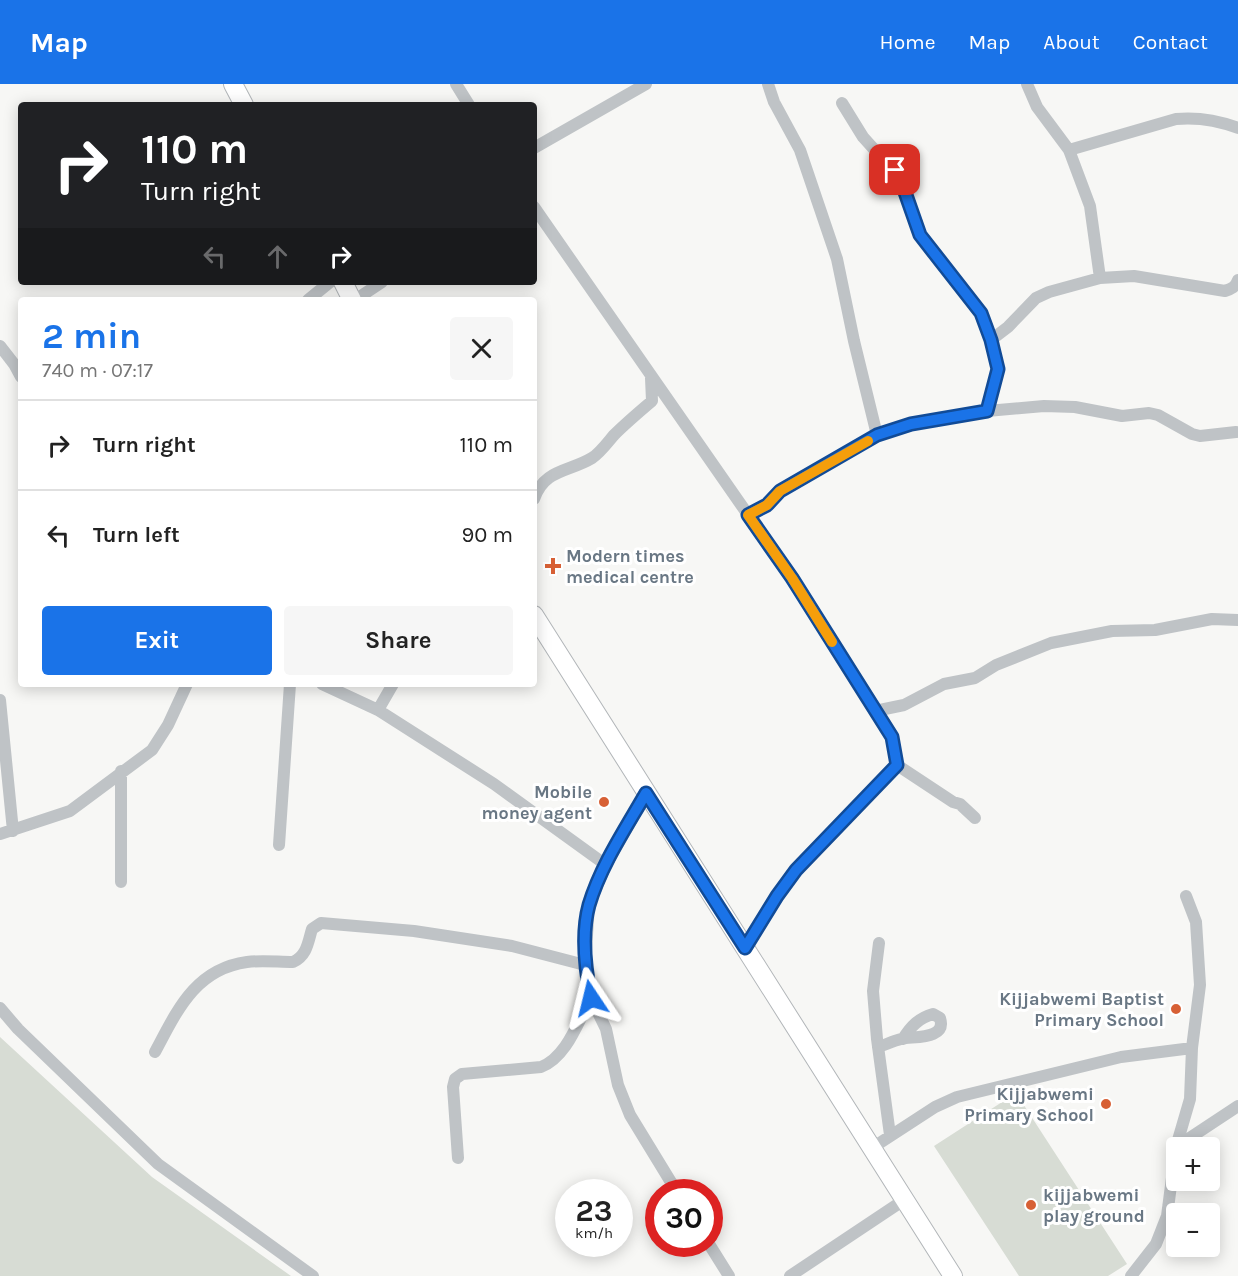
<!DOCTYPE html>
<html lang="en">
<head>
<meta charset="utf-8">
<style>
	:root { --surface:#fff; --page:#f6f6f6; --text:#222; --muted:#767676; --line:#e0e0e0; --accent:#1a73e8 }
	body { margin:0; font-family:Karla,sans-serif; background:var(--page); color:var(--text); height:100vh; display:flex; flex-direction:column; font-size:22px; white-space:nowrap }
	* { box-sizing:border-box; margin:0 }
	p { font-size:20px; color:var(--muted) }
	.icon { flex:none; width:33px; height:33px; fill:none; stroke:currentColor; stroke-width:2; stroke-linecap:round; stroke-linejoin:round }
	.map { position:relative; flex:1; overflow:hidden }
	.details { position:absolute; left:18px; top:213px; width:519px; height:390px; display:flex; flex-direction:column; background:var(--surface); border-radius:6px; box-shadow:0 3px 15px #0003 }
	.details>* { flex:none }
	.top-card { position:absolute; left:18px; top:18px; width:519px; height:183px; border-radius:6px; box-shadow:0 3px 15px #0003; background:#202124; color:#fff; overflow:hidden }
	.controls { position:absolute; left:1166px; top:1053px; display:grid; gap:12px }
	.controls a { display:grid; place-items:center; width:54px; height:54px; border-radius:6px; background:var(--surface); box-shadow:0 3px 15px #0003; font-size:30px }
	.speed { position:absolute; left:555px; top:1095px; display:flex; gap:12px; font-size:30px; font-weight:700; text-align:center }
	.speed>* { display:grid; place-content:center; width:78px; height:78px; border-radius:50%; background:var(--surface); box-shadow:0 3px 15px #0003; line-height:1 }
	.speed small { font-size:15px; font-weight:400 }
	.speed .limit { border:9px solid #d22; background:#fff; color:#111 }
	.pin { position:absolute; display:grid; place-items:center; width:51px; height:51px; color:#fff; margin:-26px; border-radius:12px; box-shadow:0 3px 9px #0006 }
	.me { position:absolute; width:66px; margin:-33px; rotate:350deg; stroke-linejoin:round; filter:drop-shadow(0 0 4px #0008) }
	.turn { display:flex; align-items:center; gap:21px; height:126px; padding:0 24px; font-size:27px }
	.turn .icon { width:78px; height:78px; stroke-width:2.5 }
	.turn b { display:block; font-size:42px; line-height:51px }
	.lanes { display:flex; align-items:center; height:57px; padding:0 24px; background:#0003; justify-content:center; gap:30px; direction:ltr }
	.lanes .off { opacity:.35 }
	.round { display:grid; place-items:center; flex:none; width:63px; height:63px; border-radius:6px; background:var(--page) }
	.head { display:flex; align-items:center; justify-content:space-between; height:102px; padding:0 24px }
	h1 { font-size:36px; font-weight:700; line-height:45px; color:var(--accent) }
	.cta { display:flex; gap:12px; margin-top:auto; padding:12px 24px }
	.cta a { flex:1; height:69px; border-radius:6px; background:var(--accent); color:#fff; font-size:24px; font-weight:700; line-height:69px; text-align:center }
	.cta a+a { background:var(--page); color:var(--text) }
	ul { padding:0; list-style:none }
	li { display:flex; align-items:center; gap:18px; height:90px; padding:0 24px; border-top:2px solid var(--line) }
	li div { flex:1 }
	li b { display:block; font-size:22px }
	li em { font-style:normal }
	header { display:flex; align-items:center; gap:36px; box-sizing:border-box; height:84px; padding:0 30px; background:var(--accent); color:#fff }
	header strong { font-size:28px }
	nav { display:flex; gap:33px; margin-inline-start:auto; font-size:21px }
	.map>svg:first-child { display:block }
</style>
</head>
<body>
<header>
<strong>Map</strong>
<nav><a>Home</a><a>Map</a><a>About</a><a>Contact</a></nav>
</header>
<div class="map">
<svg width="1238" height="1192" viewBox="0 0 1238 1192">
	<rect width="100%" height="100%" fill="#f7f7f5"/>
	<path fill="#d7dcd4" d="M 0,953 L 152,1093 L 291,1192 L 0,1192 Z
		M 1016,1009 L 1127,1180 L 1108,1192 L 1019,1192 L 934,1062 Z"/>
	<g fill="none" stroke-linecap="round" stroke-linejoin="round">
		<defs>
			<path id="highway" d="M 233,0 L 244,21
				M 343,198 L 352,216
				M 534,531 L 953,1192"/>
		</defs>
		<use href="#highway" stroke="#b2b6b9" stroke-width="20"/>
		<path stroke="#bfc3c6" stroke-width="12" d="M 456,0 L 469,21
			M 768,0 L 774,18 L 800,66 L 837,175 L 854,257 L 877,351
			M 1027,0 L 1037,23 L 1069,66 L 1176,35 C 1198,33 1217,36 1238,44
			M 842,19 L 863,53 L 900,94 L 920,151 L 973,217 L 981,229 L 991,256
			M 534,64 L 646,0
			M 1069,66 L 1090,122 L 1100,194
			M 534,123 L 792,494 L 892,653 L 897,681 L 796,786 L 777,811 L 745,864
			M 308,216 L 330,198
			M 355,216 L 382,198
			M 0,262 L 14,280 L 21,293
			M 987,327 L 1044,322 L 1075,323 L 1122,332 L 1149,329 L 1158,331 L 1192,350 L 1200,352 L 1236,348
			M 534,415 C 544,385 569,388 592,374 C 600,369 608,358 614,351 C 626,339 639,328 652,317 L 651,294
			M 748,431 L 767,421 L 780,407 L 877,351 L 911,340 L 987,327 L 998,285 L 991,256 L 1008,243 L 1036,214 L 1049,208 L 1100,194 L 1134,192 L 1225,207 C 1231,205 1236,203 1238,196
			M 322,600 L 378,626 L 494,700 L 606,781
			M 0,616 L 13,747
			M 378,626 L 393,600
			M 875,627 L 904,621 L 944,600 L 975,594 L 996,581 L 1051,559 L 1112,547 L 1155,546 L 1212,535 L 1238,536
			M 897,681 L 953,718 L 960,720 L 975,734
			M 647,709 L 606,781 L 589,821 L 585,881 L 591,914 L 606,945 L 618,1001 L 630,1031 L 677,1108
			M 0,750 L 70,727 L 152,666 L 168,641 L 187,600
			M 279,761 L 290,600
			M 121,798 L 121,687
			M 879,859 L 873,907 L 877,955 L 890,1051
			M 0,924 L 18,945 L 158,1080 L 313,1192
			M 878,963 C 885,961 893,957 901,955 C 913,952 947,956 940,934 L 933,930 C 919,934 911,942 903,955
			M 155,968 C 177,927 195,885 247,878 C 262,876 278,878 293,878 C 307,872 308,858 312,845 L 321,839 L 414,847 L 512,862 L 585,881
			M 1176,1063 L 1238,1022
			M 872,1064 L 935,1023 L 957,1013 L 1121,973 L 1192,964 L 1200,901 L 1196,838 L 1186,812
			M 458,1074 L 453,1003 L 455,995 L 462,990 L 541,983 C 567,973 578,937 591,914
			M 709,1160 L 729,1192
			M 790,1192 L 904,1116
			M 1131,1192 L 1156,1160 L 1167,1132 L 1176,1063 L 1190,1015 L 1192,964"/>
		<use href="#highway" stroke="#fff" stroke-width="18"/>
	</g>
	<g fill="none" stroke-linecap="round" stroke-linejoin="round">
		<defs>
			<path id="route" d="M 591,914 C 585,884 581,850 589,821 C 601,781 626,744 646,709 L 745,864 L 777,812 L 796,786 L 897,681 L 892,653 L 792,494 L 748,431 L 767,421 L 780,407 L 877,351 L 911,340 L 987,327 L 998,285 L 991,256 L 981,229 L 920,151 L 900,94 L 895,86"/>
		</defs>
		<use href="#route" stroke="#114b97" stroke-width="15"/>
		<use href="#route" stroke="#1a73e8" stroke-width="10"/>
		<path stroke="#f59e0b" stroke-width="10" d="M 832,558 L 792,494 L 748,431 L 767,421 L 780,407 L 868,357"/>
	</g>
	<g fill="#d76035" stroke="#fff" stroke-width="2">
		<path d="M550 473h6v6h6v6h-6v6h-6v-6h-6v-6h6z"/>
		<circle cx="604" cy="718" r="6"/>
		<circle cx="1176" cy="925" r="6"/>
		<circle cx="1106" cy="1020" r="6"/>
		<circle cx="1031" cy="1121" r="6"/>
	</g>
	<g text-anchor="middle" stroke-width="6" stroke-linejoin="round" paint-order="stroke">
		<g font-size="18" font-weight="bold" fill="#697784" stroke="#fff" text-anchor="end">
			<text x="566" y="478" text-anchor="start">Modern times<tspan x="566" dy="21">medical centre</tspan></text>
			<text x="592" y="714">Mobile<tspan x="592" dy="21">money agent</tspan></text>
			<text x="1164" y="921">Kijjabwemi Baptist<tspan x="1164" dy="21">Primary School</tspan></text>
			<text x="1094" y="1016">Kijjabwemi<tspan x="1094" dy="21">Primary School</tspan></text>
			<text x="1043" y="1117" text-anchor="start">kijjabwemi<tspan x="1043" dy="21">play ground</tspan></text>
		</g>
	</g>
</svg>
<div class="controls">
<a>+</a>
<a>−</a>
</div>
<div class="speed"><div>23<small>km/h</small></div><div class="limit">30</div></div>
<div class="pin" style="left:895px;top:86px;background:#d93025"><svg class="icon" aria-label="arrive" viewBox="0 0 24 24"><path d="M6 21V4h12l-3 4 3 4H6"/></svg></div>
<svg class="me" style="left:591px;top:914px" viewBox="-20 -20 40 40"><path d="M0-17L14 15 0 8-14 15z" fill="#1a73e8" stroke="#fff" stroke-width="4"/></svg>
<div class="top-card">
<div class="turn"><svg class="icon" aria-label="right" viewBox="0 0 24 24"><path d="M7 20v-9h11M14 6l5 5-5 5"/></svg><div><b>110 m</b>Turn right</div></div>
<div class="lanes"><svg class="icon off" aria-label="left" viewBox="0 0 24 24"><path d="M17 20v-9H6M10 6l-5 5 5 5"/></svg><svg class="icon off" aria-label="ahead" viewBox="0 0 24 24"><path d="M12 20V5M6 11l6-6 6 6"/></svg><svg class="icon" aria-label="right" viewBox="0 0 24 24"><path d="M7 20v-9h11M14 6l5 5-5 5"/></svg></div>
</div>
<section class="details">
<div class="head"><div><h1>2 min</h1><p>740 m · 07:17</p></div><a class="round"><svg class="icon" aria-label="close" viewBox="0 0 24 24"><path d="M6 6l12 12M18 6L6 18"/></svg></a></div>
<ul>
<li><svg class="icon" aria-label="right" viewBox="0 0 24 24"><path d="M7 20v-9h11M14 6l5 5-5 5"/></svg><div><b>Turn right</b></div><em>110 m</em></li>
<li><svg class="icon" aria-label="left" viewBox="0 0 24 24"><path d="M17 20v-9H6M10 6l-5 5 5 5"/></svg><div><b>Turn left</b></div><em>90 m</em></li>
</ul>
<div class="cta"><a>Exit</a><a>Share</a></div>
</section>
</div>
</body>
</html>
